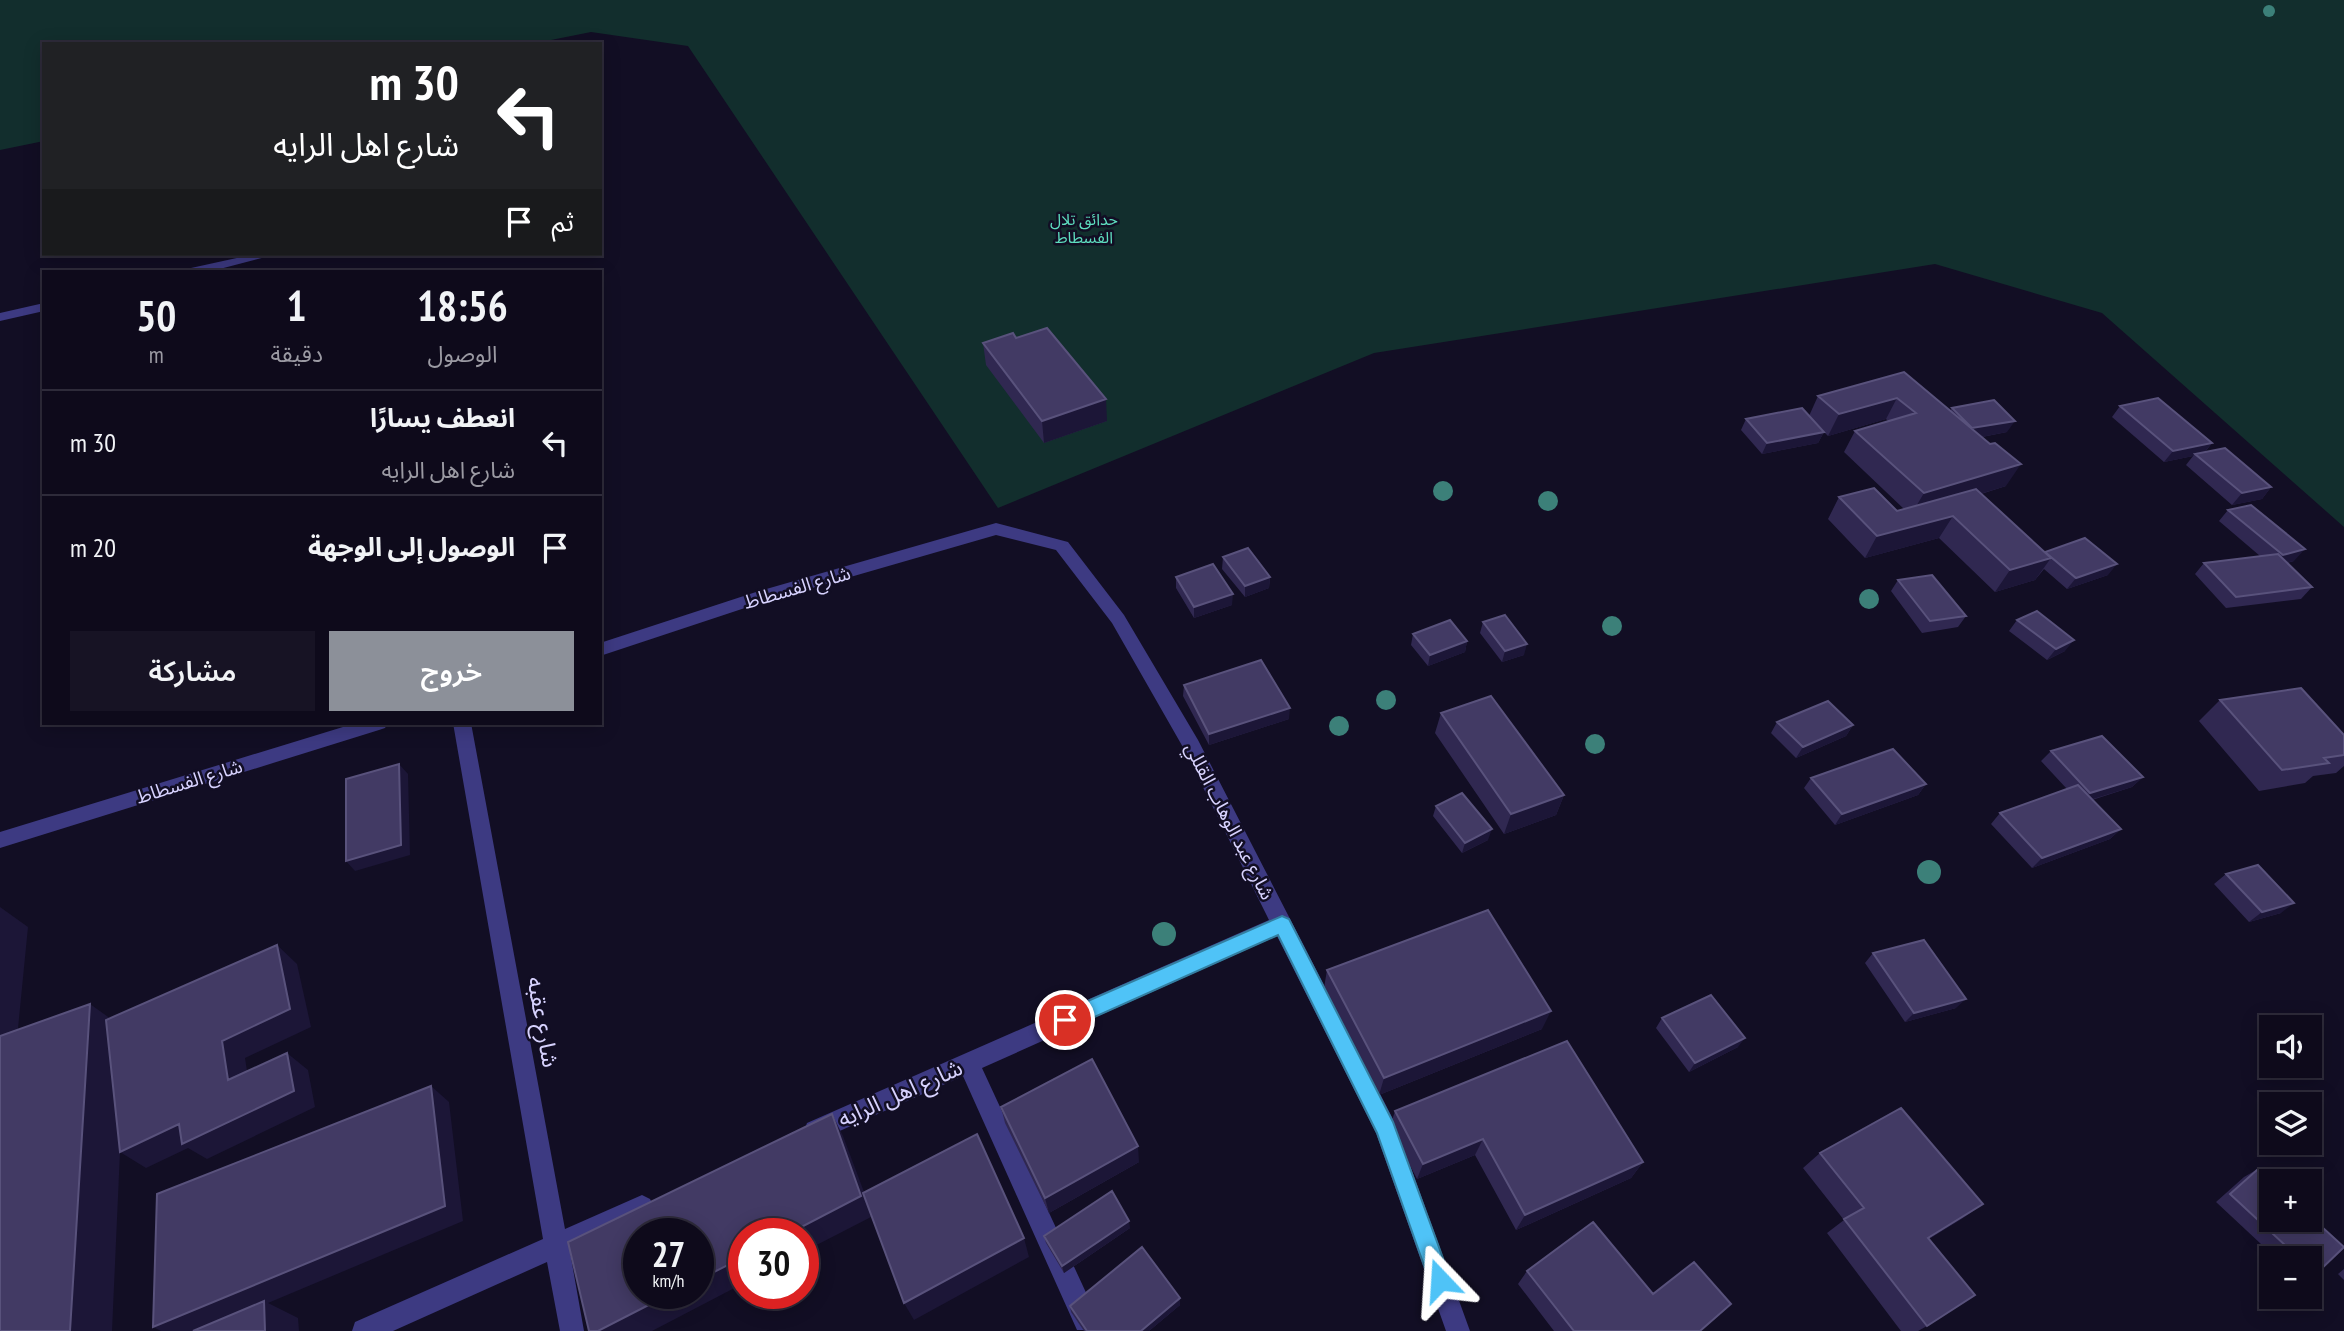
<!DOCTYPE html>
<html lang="ar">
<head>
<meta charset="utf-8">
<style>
	:root { --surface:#0e0a1b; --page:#171324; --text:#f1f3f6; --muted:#9b9aa3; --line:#2e2b3a; --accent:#8c9099 }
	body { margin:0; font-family:"PT Sans Narrow","Noto Sans Arabic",sans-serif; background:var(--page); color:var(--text); direction:rtl; height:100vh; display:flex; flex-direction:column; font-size:26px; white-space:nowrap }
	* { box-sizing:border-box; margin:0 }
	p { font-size:23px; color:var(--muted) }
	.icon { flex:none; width:38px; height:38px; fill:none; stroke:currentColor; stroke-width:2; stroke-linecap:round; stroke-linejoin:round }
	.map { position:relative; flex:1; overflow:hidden; direction:ltr }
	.sheet { position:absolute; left:42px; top:270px; width:560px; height:455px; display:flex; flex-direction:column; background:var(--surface); border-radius:0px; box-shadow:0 4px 18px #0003,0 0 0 2px var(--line); direction:rtl }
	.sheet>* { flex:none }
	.banner { position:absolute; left:42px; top:42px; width:560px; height:214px; border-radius:0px; box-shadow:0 4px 18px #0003,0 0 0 2px var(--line); direction:rtl; background:#202124; color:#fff; overflow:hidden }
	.fabs { position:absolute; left:2259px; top:1015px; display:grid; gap:14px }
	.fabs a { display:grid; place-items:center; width:63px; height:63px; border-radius:0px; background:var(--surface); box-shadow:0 4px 18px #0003,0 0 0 2px var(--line); font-size:35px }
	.speed { position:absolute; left:623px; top:1218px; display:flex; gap:14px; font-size:35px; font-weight:700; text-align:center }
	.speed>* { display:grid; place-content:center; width:91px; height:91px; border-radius:50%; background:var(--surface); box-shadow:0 4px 18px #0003,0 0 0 2px var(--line); line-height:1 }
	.speed small { font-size:18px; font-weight:400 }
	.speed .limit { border:10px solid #d22; background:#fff; color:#111 }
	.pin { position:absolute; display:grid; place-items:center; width:60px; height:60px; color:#fff; margin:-30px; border:4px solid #fff; border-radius:50%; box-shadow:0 2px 7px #0007 }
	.me { position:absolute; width:77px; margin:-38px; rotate:340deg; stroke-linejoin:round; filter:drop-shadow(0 0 5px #0008) }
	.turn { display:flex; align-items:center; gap:24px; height:147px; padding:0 28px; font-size:32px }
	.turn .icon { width:91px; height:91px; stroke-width:2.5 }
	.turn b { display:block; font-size:49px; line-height:60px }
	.then { display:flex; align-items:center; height:66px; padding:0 28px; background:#0003; gap:14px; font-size:26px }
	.eta { display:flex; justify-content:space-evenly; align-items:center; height:119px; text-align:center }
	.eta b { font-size:42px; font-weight:600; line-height:49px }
	.action { display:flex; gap:14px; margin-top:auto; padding:14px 28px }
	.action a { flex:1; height:80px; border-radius:0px; background:var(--accent); color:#fff; font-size:28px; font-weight:600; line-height:80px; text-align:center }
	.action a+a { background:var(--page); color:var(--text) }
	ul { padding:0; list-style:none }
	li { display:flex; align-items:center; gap:21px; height:105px; padding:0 28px; border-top:2px solid var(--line) }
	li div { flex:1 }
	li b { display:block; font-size:26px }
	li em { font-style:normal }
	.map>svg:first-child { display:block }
</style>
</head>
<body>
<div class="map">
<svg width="2344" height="1331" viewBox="0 0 2344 1331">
	<rect width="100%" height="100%" fill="#120e24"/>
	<path fill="#122e2d" d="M 0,0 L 2344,0 L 2344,527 L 2102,313 L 1935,264 L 1374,353 L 998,508 L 688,46 L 591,32 L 531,44 L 44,44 L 44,141 L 0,150 Z"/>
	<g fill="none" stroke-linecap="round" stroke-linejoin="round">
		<path fill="#3d3a82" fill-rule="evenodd" d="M 255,254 L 277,254 L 212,271 L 189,271 L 191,268 Z
			M 44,303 L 44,311 L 0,321 L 0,313 Z
			M 996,523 L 1068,542 L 1124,615 L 1198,740 L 1394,1121 L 1470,1331 L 1446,1331 L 1376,1133 L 1277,936 L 982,1068 L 1095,1312 L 1098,1321 L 1095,1330 L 1077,1330 L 963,1076 L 815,1142 L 807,1139 L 804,1131 L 807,1123 L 1269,920 L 1184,749 L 1112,623 L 1056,550 L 996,535 L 760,603 L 600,656 L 600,643 L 756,592 Z
			M 356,723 L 388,723 L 385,728 L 379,730 L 0,848 L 0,832 Z
			M 453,723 L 471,723 L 565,1229 L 642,1195 L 650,1199 L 654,1207 L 650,1215 L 570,1252 L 584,1331 L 560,1331 L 547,1262 L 393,1331 L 352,1331 L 355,1322 L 543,1239 Z"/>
	</g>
	<g fill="#3c8079">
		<circle cx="2269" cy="11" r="6"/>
		<circle cx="1443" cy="491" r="10"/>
		<circle cx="1548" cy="501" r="10"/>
		<circle cx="1869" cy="599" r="10"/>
		<circle cx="1612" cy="626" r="10"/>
		<circle cx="1386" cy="700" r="10"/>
		<circle cx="1339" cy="726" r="10"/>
		<circle cx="1595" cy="744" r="10"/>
		<circle cx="1929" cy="872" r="12"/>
		<circle cx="1164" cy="934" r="12"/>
	</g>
	<path fill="#302851" d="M 1016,338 L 1107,421 L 1044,443 L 986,365 L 983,343 Z
		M 1904,372 L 1950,411 L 1952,408 L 2007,432 L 1982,437 L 2006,486 L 1981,494 L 2045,552 L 2108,575 L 2067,589 L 2044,569 L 2035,580 L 1995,592 L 1939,538 L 1865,558 L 1828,519 L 1839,497 L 1897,511 L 1904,509 L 1844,452 L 1855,431 L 1888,421 L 1886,419 L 1828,436 L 1824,432 L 1818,443 L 1762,454 L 1741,430 L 1746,419 L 1809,416 L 1818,396 Z
		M 2120,406 L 2212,443 L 2205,452 L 2271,487 L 2262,499 L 2232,505 L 2186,465 L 2193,456 L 2164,462 L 2112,417 Z
		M 2228,510 L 2294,561 L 2287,563 L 2312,587 L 2301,599 L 2226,608 L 2195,574 L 2204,563 L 2260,556 L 2219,521 Z
		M 1223,557 L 1270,577 L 1269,588 L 1245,597 L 1222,569 Z
		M 1176,577 L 1232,605 L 1194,618 L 1176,588 Z
		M 1898,580 L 1966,616 L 1958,627 L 1922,633 L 1891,591 Z
		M 2017,620 L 2065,651 L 2047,660 L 2009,631 Z
		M 1483,622 L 1524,655 L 1502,662 L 1480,633 Z
		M 1413,634 L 1467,641 L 1465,652 L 1428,666 L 1411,645 Z
		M 1184,685 L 1289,719 L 1209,745 L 1183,696 Z
		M 2220,700 L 2344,735 L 2344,766 L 2336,773 L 2313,776 L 2305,783 L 2259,791 L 2199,721 Z
		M 1441,713 L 1564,795 L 1556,815 L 1504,834 L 1435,733 Z
		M 1777,722 L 1853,725 L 1846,736 L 1796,758 L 1771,733 Z
		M 2051,751 L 2143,777 L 2132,787 L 2092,800 L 2121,829 L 2110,839 L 2032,868 L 1991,824 L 2000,813 L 2067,789 L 2041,761 Z
		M 1811,778 L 1926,784 L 1918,795 L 1835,825 L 1804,788 Z
		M 1436,806 L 1488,840 L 1462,853 L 1433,816 Z
		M 2226,874 L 2281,913 L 2249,922 L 2214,884 Z
		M 1873,953 L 1956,1008 L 1905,1022 L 1865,963 Z
		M 1327,970 L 1542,1029 L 1379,1095 L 1324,988 Z
		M 1662,1018 L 1738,1047 L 1689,1072 L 1656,1028 Z
		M 1001,1107 L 1139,1162 L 1049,1213 L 1005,1123 Z
		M 1395,1111 L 1643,1162 L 1631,1178 L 1516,1230 L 1475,1155 L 1417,1179 L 1390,1127 Z
		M 1820,1153 L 1983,1204 L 1929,1239 L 1927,1326 L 1918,1331 L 1901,1331 L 1827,1233 L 1844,1220 L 1803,1168 Z
		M 2258,1169 L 2272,1181 L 2272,1220 L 2310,1220 L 2310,1216 L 2344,1247 L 2316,1274 L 2310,1276 L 2310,1258 L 2276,1258 L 2216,1202 L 2244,1177 Z
		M 1130,1228 L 1064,1273 L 1046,1243 L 1044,1236 Z
		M 2344,1269 L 2344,1280 L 2338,1274 Z
		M 1527,1271 L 1653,1294 L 1700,1331 L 1554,1331 L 1518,1284 Z
		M 1180,1298 L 1180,1305 L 1149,1331 L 1084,1331 L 1071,1312 L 1070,1306 Z"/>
	<path fill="#1c1637" d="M 1897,398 L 1886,419 L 1828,436 L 1839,414 Z
		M 1106,399 L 1107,421 L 1044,443 L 1042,421 Z
		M 2015,421 L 2007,432 L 1966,440 L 1972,428 Z
		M 1824,432 L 1818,443 L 1762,454 L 1767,443 Z
		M 2212,443 L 2203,454 L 2195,454 L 2193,456 L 2164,462 L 2173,451 Z
		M 2021,464 L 2006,486 L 1911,515 L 1924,493 Z
		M 2271,487 L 2262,499 L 2232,505 L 2242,493 Z
		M 1953,516 L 1939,538 L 1865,558 L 1877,536 Z
		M 2305,549 L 2294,561 L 2272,566 L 2283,555 Z
		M 2051,558 L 2035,580 L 1995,592 L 2010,570 Z
		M 2117,564 L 2108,575 L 2067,589 L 2076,578 Z
		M 1270,577 L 1269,588 L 1245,597 L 1245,586 Z
		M 1233,594 L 1232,605 L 1194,618 L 1194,607 Z
		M 2074,640 L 2065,651 L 2047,660 L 2056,649 Z
		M 1467,641 L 1465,652 L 1428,666 L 1430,655 Z
		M 1527,644 L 1524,655 L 1502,662 L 1505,651 Z
		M 1290,708 L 1289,719 L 1209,745 L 1209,734 Z
		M 1853,725 L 1846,736 L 1796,758 L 1803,747 Z
		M 399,764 L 408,774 L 410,855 L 355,871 L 346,861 Z
		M 2143,777 L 2132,787 L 2080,803 L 2090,793 Z
		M 1926,784 L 1918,795 L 1835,825 L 1842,814 Z
		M 1564,795 L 1556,815 L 1504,834 L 1511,814 Z
		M 1492,829 L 1488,840 L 1462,853 L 1465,843 Z
		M 2121,829 L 2110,839 L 2032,868 L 2042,858 Z
		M 2294,903 L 2281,913 L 2249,922 L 2262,912 Z
		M 0,907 L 28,927 L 14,1069 L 0,1060 Z
		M 277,945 L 297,964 L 311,1027 L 245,1058 L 251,1097 L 228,1080 L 222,1041 Z
		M 1966,999 L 1956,1008 L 1905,1022 L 1914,1013 Z
		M 90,1004 L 125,1029 L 120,1152 L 287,1053 L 308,1070 L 315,1107 L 207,1159 L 188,1148 L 146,1168 L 120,1152 L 112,1331 L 70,1331 Z
		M 1551,1011 L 1542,1029 L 1379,1095 L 1384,1078 Z
		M 1745,1038 L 1738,1047 L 1689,1072 L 1695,1063 Z
		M 431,1086 L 449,1102 L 463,1221 L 268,1303 L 298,1318 L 299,1331 L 161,1331 L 153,1327 Z
		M 832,1114 L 843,1136 L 873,1216 L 803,1252 L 803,1234 L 788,1234 Z
		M 1483,1139 L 1475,1155 L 1417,1179 L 1423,1164 Z
		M 1138,1146 L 1139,1162 L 1049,1213 L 1045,1198 Z
		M 1643,1162 L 1631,1178 L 1516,1230 L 1525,1215 Z
		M 1983,1204 L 1962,1219 L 1908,1252 L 1928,1238 Z
		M 1129,1221 L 1130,1228 L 1064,1273 L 1062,1266 Z
		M 1024,1238 L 1029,1257 L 914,1320 L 904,1303 Z
		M 744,1257 L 744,1283 L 652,1331 L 598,1331 L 672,1293 L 698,1293 L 698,1280 Z
		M 1180,1298 L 1180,1305 L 1149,1331 L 1141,1331 Z"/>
	<path fill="#423a64" stroke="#59527c" stroke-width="2" d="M 1047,328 L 1106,399 L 1042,421 L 983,343 L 1013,333 L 1016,338 Z
		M 1904,372 L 1990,444 L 1995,443 L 2021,464 L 1924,493 L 1855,431 L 1916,413 L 1897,398 L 1839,414 L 1818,396 Z
		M 2158,398 L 2212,443 L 2173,451 L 2120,406 Z
		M 1994,400 L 2015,421 L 1972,428 L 1952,408 Z
		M 1802,408 L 1824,432 L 1767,443 L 1746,419 Z
		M 2225,448 L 2271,487 L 2242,493 L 2195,454 Z
		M 1874,488 L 1897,511 L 1976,489 L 2051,558 L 2010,570 L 1953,516 L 1877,536 L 1839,497 Z
		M 2251,505 L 2305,549 L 2283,555 L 2228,510 Z
		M 2085,538 L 2117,564 L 2076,578 L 2045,552 Z
		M 1248,548 L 1270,577 L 1245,586 L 1223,557 Z
		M 2278,554 L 2312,587 L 2236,597 L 2204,563 Z
		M 1213,564 L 1233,594 L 1194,607 L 1176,577 Z
		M 1932,575 L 1966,616 L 1930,621 L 1898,580 Z
		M 2037,611 L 2074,640 L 2056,649 L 2017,620 Z
		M 1505,615 L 1527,644 L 1505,651 L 1483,622 Z
		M 1450,620 L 1467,641 L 1430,655 L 1413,634 Z
		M 1261,660 L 1290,708 L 1209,734 L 1184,685 Z
		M 2301,688 L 2344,735 L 2344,755 L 2324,758 L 2329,763 L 2282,770 L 2220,700 Z
		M 1491,696 L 1564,795 L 1511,814 L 1441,713 Z
		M 1828,701 L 1853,725 L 1803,747 L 1777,722 Z
		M 2102,736 L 2143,777 L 2090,793 L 2051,751 Z
		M 1893,749 L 1926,784 L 1842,814 L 1811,778 Z
		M 399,764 L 401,845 L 346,861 L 346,779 Z
		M 2078,785 L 2121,829 L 2042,858 L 2000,813 Z
		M 1462,793 L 1492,829 L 1465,843 L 1436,806 Z
		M 2258,865 L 2294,903 L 2262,912 L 2226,874 Z
		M 1488,910 L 1551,1011 L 1384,1078 L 1327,970 Z
		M 1924,940 L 1966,999 L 1914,1013 L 1873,953 Z
		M 277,945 L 290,1009 L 222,1041 L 228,1080 L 287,1053 L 294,1091 L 182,1144 L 179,1124 L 120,1152 L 106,1020 Z
		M 1711,995 L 1745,1038 L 1695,1063 L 1662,1018 Z
		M 90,1004 L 70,1331 L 0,1331 L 0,1036 Z
		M 1567,1041 L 1643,1162 L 1525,1215 L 1483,1139 L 1423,1164 L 1395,1111 Z
		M 1092,1059 L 1138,1146 L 1045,1198 L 1001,1107 Z
		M 431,1086 L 445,1206 L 153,1327 L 157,1194 Z
		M 1901,1108 L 1983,1204 L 1928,1238 L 1975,1295 L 1927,1326 L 1844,1219 L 1864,1208 L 1820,1153 Z
		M 832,1114 L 861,1196 L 788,1234 L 744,1234 L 744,1257 L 698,1280 L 698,1234 L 639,1234 L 639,1293 L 672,1293 L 598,1331 L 589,1331 L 568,1242 Z
		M 977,1134 L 1024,1238 L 904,1303 L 863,1193 Z
		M 2258,1169 L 2272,1181 L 2272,1220 L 2310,1220 L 2310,1216 L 2344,1247 L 2316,1274 L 2310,1268 L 2310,1258 L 2299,1258 L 2230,1194 Z
		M 1112,1191 L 1129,1221 L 1062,1266 L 1044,1236 Z
		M 1593,1222 L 1653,1294 L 1694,1262 L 1731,1304 L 1700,1331 L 1574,1331 L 1527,1271 Z
		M 1142,1247 L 1180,1298 L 1141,1331 L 1087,1331 L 1070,1306 Z
		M 264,1301 L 265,1331 L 193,1331 Z"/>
	<path fill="#4fc3f7" stroke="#337fa1" stroke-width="2" d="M 1282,916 L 1289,919 L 1393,1122 L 1451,1280 L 1448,1288 L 1440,1292 L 1432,1288 L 1377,1133 L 1278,935 L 1072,1027 L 1065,1030 L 1058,1027 L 1055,1020 L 1058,1014 Z"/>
	<g text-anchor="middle" stroke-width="5" stroke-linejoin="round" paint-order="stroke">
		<g font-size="16" fill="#5edebf" stroke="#120e24">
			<text x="1084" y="225">حدائق تلال<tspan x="1084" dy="18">الفسطاط</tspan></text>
		</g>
		<g font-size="19" fill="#d7d2fe" stroke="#120e24">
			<text transform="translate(797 587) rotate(-16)" y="7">شارع الفسطاط</text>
			<text transform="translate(189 781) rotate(-17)" y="7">شارع الفسطاط</text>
			<text transform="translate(1230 821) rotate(63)" y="7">شارع عبد الوهاب القللي</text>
		</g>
		<g font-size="23" fill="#d7d2fe" stroke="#120e24">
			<text transform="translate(543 1022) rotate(80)" y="8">شارع عقبه</text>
			<text transform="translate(900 1093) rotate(-24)" y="8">شارع اهل الرايه</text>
		</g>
	</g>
</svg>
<div class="fabs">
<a><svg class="icon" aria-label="sound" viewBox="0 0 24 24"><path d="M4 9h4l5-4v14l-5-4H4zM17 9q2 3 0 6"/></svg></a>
<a><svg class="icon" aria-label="layers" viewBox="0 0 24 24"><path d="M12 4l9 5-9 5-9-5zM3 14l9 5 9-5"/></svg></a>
<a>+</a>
<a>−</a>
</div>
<div class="speed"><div>27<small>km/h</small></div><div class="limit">30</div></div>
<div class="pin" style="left:1065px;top:1020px;background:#d93025"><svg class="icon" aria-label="arrive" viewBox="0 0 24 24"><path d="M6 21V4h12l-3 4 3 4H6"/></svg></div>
<svg class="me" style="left:1440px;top:1280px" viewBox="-20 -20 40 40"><path d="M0-17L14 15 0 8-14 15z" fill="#4fc3f7" stroke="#fff" stroke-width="4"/></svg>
<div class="banner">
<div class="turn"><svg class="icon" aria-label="left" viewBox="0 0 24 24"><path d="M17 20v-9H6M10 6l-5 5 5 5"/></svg><div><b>30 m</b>شارع اهل الرايه</div></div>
<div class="then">ثم<svg class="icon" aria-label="arrive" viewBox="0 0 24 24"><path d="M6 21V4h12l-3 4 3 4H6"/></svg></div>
</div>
<section class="sheet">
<div class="eta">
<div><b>18:56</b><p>الوصول</p></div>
<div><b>1</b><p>دقيقة</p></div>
<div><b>50</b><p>m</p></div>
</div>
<ul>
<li><svg class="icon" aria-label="left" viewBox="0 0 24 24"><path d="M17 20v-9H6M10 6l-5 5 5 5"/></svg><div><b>انعطف يسارًا</b><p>شارع اهل الرايه</p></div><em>30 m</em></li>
<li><svg class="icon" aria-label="arrive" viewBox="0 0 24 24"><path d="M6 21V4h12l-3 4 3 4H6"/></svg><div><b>الوصول إلى الوجهة</b></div><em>20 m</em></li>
</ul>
<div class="action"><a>خروج</a><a>مشاركة</a></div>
</section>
</div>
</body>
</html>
